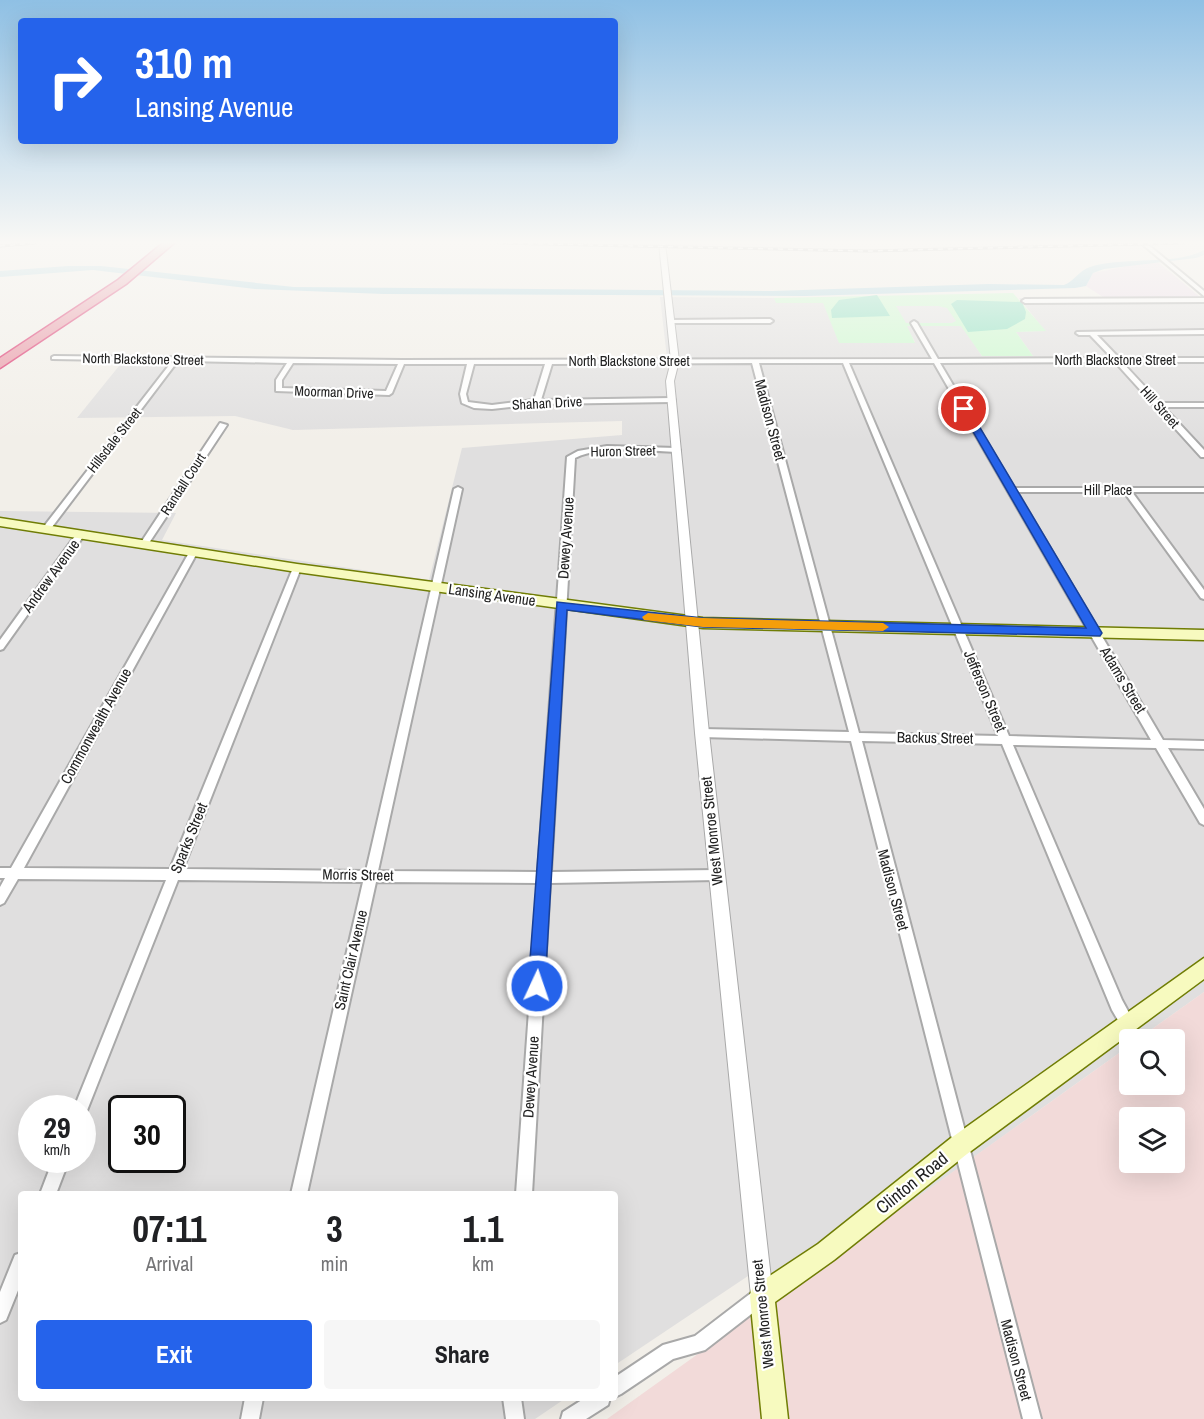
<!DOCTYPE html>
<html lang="en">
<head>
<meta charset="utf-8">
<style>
	:root { --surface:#fff; --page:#f6f6f6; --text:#202124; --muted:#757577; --accent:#2563eb }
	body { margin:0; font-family:"Archivo Narrow",sans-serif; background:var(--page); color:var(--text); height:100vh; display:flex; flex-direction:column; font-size:22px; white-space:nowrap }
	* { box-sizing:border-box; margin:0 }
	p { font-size:20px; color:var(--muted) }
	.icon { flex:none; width:33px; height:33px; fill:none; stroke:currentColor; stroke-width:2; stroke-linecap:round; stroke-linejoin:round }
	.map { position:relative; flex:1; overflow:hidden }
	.panel { position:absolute; left:18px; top:1191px; width:600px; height:210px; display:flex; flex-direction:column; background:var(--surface); border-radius:6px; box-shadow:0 6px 24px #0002 }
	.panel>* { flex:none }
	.top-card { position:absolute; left:18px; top:18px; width:600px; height:126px; border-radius:6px; box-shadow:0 6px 24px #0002; background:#2563eb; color:#fff; overflow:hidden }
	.buttons { position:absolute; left:1119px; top:1029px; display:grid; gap:12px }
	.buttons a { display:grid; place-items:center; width:66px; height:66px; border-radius:6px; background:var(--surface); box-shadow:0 6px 24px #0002; font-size:30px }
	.speed { position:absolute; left:18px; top:1095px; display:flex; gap:12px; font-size:30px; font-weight:700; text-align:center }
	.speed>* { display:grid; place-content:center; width:78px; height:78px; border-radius:50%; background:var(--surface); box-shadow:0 6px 24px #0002; line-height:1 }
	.speed small { font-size:15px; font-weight:400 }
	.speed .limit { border:3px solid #111; border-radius:9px; background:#fff; color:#111 }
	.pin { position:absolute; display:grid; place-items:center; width:51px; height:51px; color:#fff; margin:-26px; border:3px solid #fff; border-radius:50%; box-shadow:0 2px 6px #0007 }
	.me { position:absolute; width:66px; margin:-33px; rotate:3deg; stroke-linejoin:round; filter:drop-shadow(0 0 4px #0008) }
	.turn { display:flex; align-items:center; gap:21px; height:126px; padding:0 18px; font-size:27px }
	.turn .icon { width:78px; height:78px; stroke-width:2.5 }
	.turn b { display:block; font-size:42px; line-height:51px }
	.eta { display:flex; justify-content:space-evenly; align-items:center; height:102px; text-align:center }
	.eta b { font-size:36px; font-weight:700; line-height:42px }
	.primary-button { display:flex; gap:12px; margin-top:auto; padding:12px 18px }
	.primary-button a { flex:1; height:69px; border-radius:6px; background:var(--accent); color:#fff; font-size:24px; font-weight:700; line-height:69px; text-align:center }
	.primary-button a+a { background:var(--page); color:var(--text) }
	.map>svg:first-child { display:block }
</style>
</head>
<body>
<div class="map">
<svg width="1204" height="1419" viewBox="0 0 1204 1419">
	<rect width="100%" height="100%" fill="#f2efe9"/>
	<path fill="#e0dfdf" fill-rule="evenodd" d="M 660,297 L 774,298 L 777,303 L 823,303 L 915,342 L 906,326 L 962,326 L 982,356 L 1033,356 L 1016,332 L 1045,331 L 1019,298 L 1200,297 L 1204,300 L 1204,992 L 1138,1039 L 1130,1040 L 1129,1046 L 781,1295 L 748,1276 L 615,1365 L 615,1194 L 21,1194 L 21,1398 L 566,1398 L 535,1419 L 0,1419 L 0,511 L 176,513 L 162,540 L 429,580 L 462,448 L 622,435 L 622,421 L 293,430 L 235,416 L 77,418 L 123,361 L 667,358 ZM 32,1108 L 82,1108 L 82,1160 L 32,1160 ZM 122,1108 L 172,1108 L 172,1160 L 122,1160 Z"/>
	<path fill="#f2dad9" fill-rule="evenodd" d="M 1204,992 L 1204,1419 L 607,1419 L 1129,1046 L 1130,1084 L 1174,1084 L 1174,1040 L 1138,1039 ZM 1130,1118 L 1174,1118 L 1174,1162 L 1130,1162 Z"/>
	<path fill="#ebdbe8" d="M 604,243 L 767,243 L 769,248 Z
		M 1144,263 L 1159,263 L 1200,297 L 1103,297 L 1086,286 L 1093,273 Z"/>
	<path fill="#c8facc" d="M 1013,293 L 1046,331 L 1016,332 L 1033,356 L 982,356 L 961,326 L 907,326 L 915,343 L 839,343 L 823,303 L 776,303 L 774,298 Z"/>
	<path fill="#88e0be" d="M 877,295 L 890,316 L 832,318 L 831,310 L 839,300 Z
		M 957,300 L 1022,302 L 1026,312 L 1025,319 L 1007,329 L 968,332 L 951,304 Z"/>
	<path fill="#e2e2e2" d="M 896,306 L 938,306 L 947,308 L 956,321 L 952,323 L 906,323 Z"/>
	<path fill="#aad3df" d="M 1204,250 L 1204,255 L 1196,258 L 1104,269 L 1093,273 L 1086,286 L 1075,288 L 805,296 L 384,294 L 255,289 L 93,270 L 0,277 L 0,271 L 68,266 L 101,266 L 294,287 L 772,291 L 989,284 L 1064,285 C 1075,281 1078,271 1090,267 C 1124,256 1175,266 1204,250 Z"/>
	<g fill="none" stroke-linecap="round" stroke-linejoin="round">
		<defs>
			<path id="minor" d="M 1141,243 L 1146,243 L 1204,291 L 1204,296 Z
				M 1204,298 L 1204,302 L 1025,303 L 1022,301 L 1025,299 Z
				M 671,320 L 770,319 L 773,321 L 770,323 L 669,323 L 669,321 Z
				M 914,321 L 917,323 L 938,359 L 1112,358 L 1090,335 L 1079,335 L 1076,333 L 1077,332 L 1204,330 L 1204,334 L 1097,335 L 1119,358 L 1204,358 L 1204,362 L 1122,362 L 1160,403 L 1204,403 L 1204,407 L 1164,407 L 1204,450 L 1204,457 L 1201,457 L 1115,362 L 940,363 L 1014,488 L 1204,488 L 1204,492 L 1132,492 L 1204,590 L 1204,599 L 1201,598 L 1124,492 L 1017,492 L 1163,740 L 1204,741 L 1204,749 L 1168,748 L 1204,809 L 1204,825 L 1200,823 L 1156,748 L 1013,745 L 1122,1000 L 1134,1022 L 1132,1027 L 1127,1029 L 1122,1027 L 1112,1010 L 1002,744 L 862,741 L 1041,1419 L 1023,1419 L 851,741 L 702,737 L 698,736 L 697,733 L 698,730 L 702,729 L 849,732 L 752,363 L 552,364 L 541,400 L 672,398 L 675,400 L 672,402 L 538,404 L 492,409 L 474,408 L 462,403 L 460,394 L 467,364 L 404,364 L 392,393 L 389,395 L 276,391 L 276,380 L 287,363 L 184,361 L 174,366 L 49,531 L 43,531 L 42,529 L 170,364 L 175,361 L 52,359 L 52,357 L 54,356 L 402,360 L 932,359 L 911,323 ZM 293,363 L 398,364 L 386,391 L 282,388 L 282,380 ZM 759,363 L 843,363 L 998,736 L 859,733 ZM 849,363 L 934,363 L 1151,740 L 1009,736 ZM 474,364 L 545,364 L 534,400 L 492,405 L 468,402 L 466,394 Z
				M 220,423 L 227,425 L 147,546 L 141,546 L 140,544 Z
				M 607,446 L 676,448 L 680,450 L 676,452 C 643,451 605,444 575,458 L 551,872 L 717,870 L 721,871 L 723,875 L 721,879 L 717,880 L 550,883 L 532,1194 L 516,1194 L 538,883 L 376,882 L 307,1194 L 291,1194 L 363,882 L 178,880 L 86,1113 L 82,1115 L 82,1108 L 74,1108 L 166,880 L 18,879 L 4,903 L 0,905 L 0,887 L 5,878 L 0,878 L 0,868 L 11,868 L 190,551 L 193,550 L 197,553 L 24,868 L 170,869 L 293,568 L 297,565 L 301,568 L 183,869 L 366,871 L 454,489 L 458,487 L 462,489 L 378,871 L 538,872 L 567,457 L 578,451 Z
				M 81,531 L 85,534 L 3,649 L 0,650 L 0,640 L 78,532 Z
				M 53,1160 L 69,1160 L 56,1194 L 40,1194 Z
				M 21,1253 L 21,1283 L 6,1320 L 0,1323 L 0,1292 L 15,1255 Z
				M 761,1287 L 767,1290 L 770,1296 L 767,1302 L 705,1350 L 673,1359 L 621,1394 L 615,1397 L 615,1377 L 663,1345 L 695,1336 L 755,1290 Z
				M 245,1398 L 263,1398 L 259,1419 L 241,1419 Z
				M 503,1398 L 521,1398 L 524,1419 L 506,1419 Z
				M 585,1398 L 610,1398 L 608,1405 L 586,1419 L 561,1419 L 563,1412 Z"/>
			<path id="tertiary" d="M 659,243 L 665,243 L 679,361 L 674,381 L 709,733 L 773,1296 L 770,1304 L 762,1307 L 754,1304 L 751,1296 L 695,733 L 666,381 L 671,361 Z"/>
			<path id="secondary" d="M 0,518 L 297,564 L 703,618 L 1204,630 L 1204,640 L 703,628 L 297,572 L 0,526 Z
				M 1204,958 L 1204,979 L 967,1154 L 834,1260 L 775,1302 L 788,1419 L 762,1419 L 750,1296 L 753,1287 L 818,1244 L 951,1138 Z"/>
			<path id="motorway" d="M 163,243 L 174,243 L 126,284 L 0,368 L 0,358 L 118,280 Z"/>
		</defs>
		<use href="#minor" stroke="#a9a9a9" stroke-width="4"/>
		<use href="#tertiary" stroke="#a9a9a9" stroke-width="2"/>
		<use href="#secondary" stroke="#707d05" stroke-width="3"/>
		<use href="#motorway" stroke="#dc2a67" stroke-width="3"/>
		<use href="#minor" fill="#fff" fill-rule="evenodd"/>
		<use href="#tertiary" fill="#fff" fill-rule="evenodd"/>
		<use href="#secondary" fill="#f7fabf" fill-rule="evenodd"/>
		<use href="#motorway" fill="#e892a2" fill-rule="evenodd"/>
		<defs>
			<path id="rail" d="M 498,243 L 868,251 L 1183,243
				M 0,246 L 36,243"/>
		</defs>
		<use href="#rail" stroke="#707070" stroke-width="3"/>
		<use href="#rail" stroke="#fff" stroke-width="1.5" stroke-dasharray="5" stroke-linecap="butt"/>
	</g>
	<linearGradient id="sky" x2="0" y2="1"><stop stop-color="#8fc0e4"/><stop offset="0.55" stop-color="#f9f8f5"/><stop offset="1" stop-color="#f9f8f5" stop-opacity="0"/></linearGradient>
	<rect width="1204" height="441" fill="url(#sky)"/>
	<path fill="#2563eb" stroke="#184099" stroke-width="1.5" d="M 964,407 L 969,409 L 1102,633 L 1100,636 L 703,627 L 567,610 L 545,986 L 543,992 L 537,994 L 530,992 L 528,986 L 557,602 L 703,618 L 1086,628 L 960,409 Z"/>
	<path fill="#f59e0b" d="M 648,613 L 703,618 L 883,623 L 889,627 L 883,631 L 703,627 L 644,620 L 642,617 Z"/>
	<g text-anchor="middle" stroke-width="4.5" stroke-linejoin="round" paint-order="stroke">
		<g font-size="14" fill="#222" stroke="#fff">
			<text transform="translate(143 359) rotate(1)" y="5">North Blackstone Street</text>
			<text x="1115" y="365">North Blackstone Street</text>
			<text x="629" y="366">North Blackstone Street</text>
			<text transform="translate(334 392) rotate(2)" y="5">Moorman Drive</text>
			<text transform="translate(547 403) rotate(-3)" y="5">Shahan Drive</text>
			<text transform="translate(1160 407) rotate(48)" y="5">Hill Street</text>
			<text transform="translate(114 440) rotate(-52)" y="5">Hillsdale Street</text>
			<text transform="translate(623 451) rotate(-1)" y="5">Huron Street</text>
			<text transform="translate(183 484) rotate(-57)" y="5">Randall Court</text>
			<text x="1108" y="495">Hill Place</text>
		</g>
		<g font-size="15" fill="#222" stroke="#fff">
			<text transform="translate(770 420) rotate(75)" y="5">Madison Street</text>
			<text transform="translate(566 538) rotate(-86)" y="5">Dewey Avenue</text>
			<text transform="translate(51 576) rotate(-54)" y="5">Andrew Avenue</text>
			<text transform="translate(492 595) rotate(8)" y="5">Lansing Avenue</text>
			<text transform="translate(1123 680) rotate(59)" y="5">Adams Street</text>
			<text transform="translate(985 691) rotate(67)" y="5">Jefferson Street</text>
			<text transform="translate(96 726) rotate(-61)" y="5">Commonwealth Avenue</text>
			<text transform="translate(935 738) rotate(1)" y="5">Backus Street</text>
			<text transform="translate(712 831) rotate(-96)" y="5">West Monroe Street</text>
			<text transform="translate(189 838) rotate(-68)" y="5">Sparks Street</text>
			<text transform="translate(358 875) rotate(1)" y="5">Morris Street</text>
			<text transform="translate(893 890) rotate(75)" y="5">Madison Street</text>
			<text transform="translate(351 960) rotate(-77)" y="5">Saint Clair Avenue</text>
			<text transform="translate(531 1077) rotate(-86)" y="5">Dewey Avenue</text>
			<text transform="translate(763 1314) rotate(-96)" y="5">West Monroe Street</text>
			<text transform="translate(1016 1360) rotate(75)" y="5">Madison Street</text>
		</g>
		<g font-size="18" fill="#222" stroke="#fff">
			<text transform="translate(912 1183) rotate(-39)" y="6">Clinton Road</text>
		</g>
	</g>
</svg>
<div class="buttons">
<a><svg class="icon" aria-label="search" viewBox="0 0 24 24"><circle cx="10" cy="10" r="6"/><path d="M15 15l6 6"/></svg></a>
<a><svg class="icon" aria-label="layers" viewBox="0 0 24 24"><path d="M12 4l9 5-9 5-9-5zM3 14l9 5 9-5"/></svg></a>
</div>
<div class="speed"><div>29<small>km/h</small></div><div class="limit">30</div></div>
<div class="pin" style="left:964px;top:409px;background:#d93025"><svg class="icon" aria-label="arrive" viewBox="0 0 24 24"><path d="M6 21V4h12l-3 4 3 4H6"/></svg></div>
<svg class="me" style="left:537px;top:986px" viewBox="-20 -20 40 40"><circle r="17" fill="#2563eb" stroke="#fff" stroke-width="3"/><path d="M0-11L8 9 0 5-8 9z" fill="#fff"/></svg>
<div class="top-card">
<div class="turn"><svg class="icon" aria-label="right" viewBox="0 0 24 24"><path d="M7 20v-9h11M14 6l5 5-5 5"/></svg><div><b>310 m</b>Lansing Avenue</div></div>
</div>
<section class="panel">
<div class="eta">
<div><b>07:11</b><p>Arrival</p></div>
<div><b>3</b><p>min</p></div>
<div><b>1.1</b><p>km</p></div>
</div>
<div class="primary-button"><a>Exit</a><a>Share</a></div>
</section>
</div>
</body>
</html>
